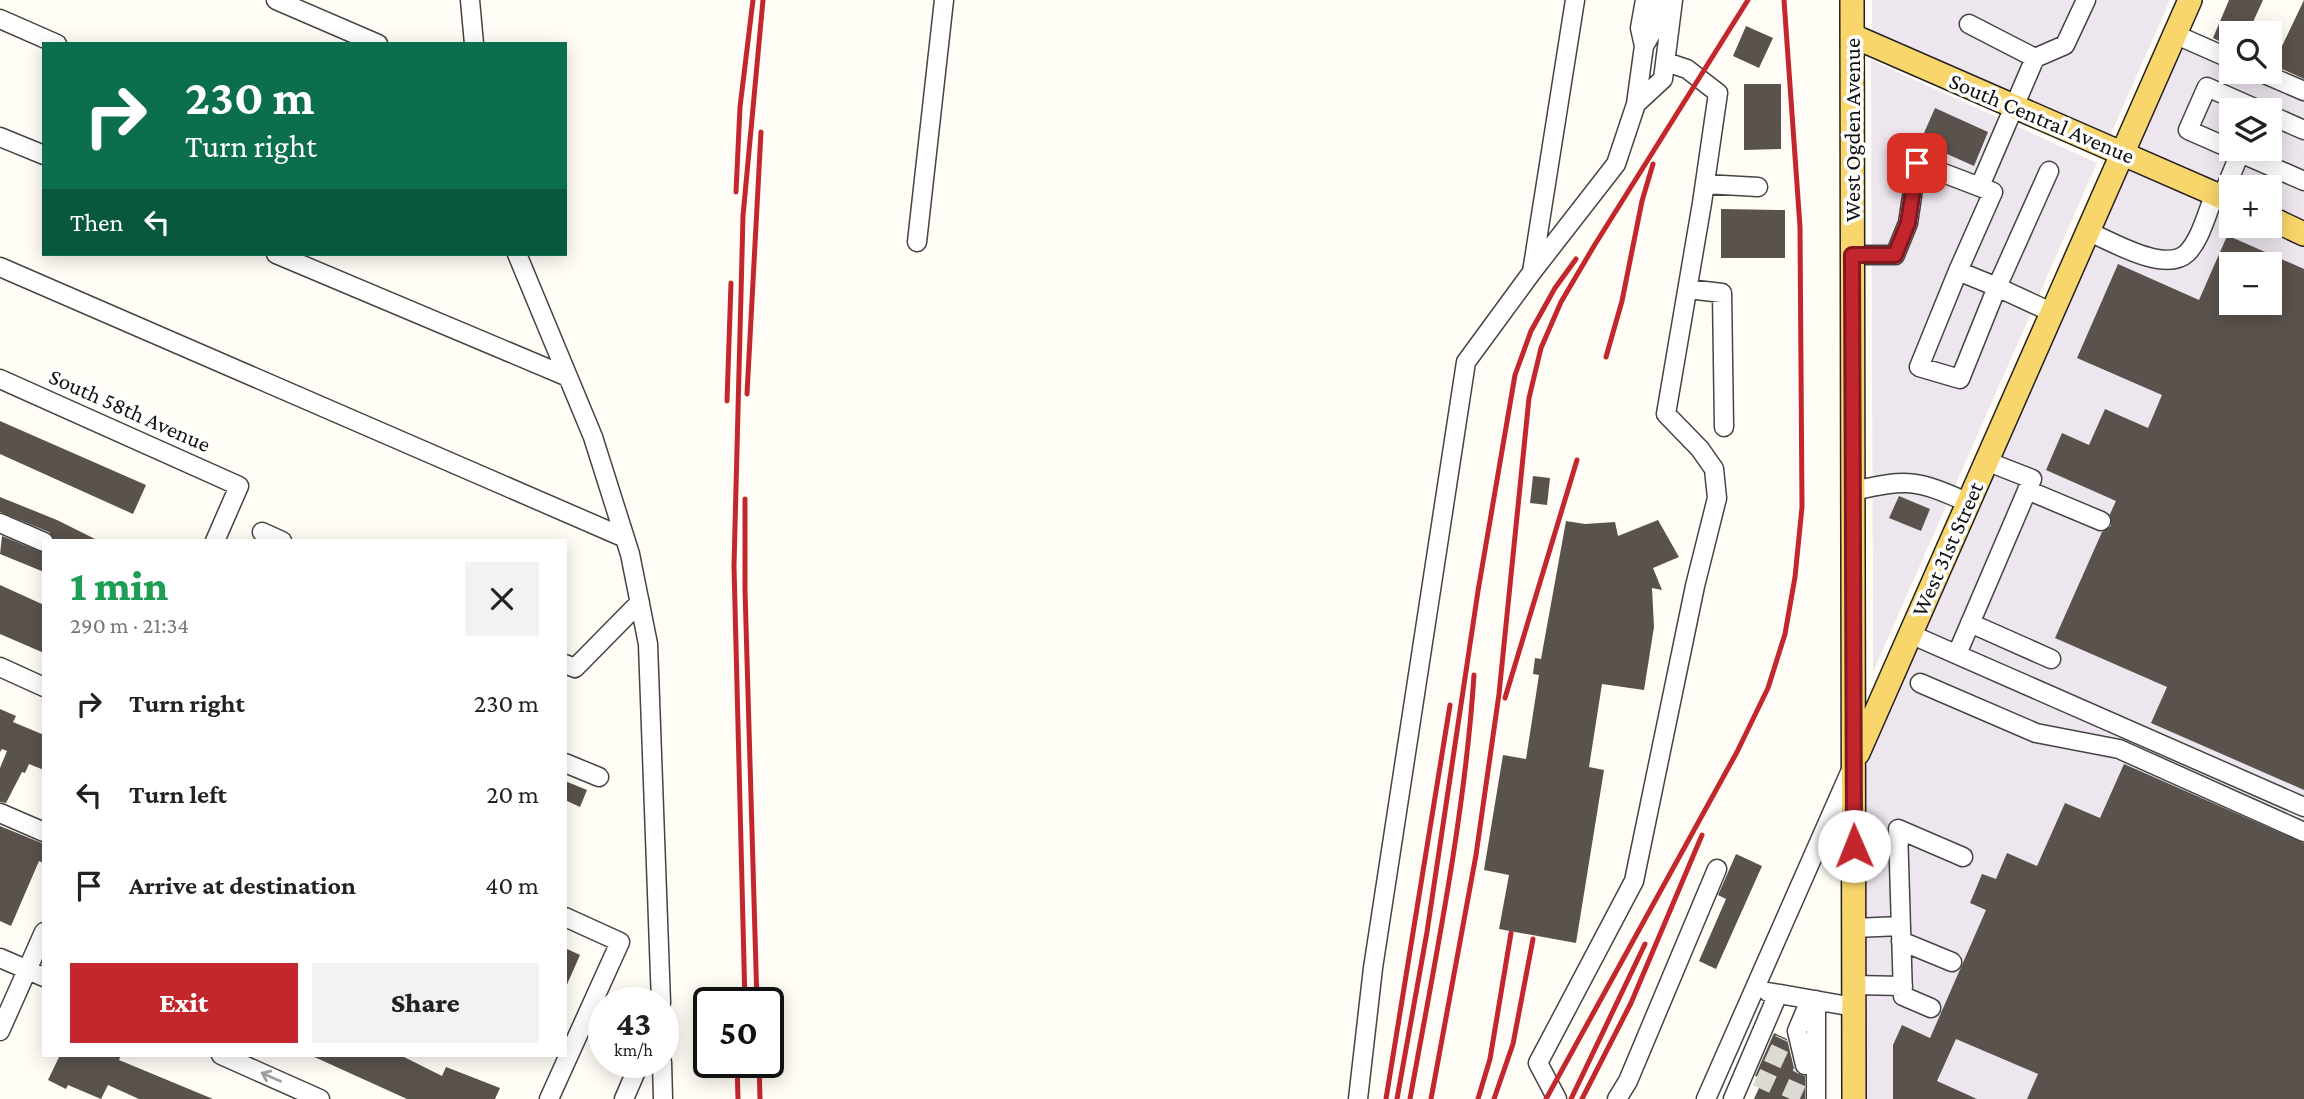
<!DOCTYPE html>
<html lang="en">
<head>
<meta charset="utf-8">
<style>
	:root { --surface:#fff; --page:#f2f2f2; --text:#222; --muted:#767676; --accent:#c4262e }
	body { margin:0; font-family:"Crimson Pro",serif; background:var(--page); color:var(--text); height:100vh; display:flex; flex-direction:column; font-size:26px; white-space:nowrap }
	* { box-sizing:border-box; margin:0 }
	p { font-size:23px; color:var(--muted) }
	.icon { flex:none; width:38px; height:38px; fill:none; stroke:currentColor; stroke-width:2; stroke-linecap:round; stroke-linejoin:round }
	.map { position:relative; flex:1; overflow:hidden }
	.panel { position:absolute; left:42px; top:539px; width:525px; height:518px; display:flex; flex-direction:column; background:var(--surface); border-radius:0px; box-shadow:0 4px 18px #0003 }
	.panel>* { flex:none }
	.guide { position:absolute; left:42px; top:42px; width:525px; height:214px; border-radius:0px; box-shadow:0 4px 18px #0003; background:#0b6e4f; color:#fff; overflow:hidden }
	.tools { position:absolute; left:2219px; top:21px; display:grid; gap:14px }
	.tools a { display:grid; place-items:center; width:63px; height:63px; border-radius:0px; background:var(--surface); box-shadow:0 4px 18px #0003; font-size:35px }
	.speed { position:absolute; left:588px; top:987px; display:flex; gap:14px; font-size:35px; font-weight:700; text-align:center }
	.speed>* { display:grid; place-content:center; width:91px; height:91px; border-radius:50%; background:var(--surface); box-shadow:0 4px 18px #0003; line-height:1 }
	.speed small { font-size:18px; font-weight:400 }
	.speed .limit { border:4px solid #111; border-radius:10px; background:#fff; color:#111 }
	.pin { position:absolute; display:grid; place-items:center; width:60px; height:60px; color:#fff; margin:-30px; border-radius:14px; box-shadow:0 4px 10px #0006 }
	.me { position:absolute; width:77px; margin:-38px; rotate:359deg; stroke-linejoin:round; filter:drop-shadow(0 0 5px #0008) }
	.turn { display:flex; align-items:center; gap:24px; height:147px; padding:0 28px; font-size:32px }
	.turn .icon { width:91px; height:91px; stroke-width:2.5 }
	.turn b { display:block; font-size:49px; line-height:60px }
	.then { display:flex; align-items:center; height:66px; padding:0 28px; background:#0003; gap:14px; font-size:26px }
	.round { display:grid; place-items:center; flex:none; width:74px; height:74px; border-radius:0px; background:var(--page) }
	.summary { display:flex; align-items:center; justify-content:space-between; height:119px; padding:0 28px }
	h1 { font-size:42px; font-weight:800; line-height:52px; color:#1e9e55 }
	.cta { display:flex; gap:14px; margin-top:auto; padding:14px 28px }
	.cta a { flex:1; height:80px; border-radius:0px; background:var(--accent); color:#fff; font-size:28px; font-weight:800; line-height:80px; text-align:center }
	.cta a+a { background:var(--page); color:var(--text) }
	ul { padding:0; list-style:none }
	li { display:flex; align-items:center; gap:21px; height:91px; padding:0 28px }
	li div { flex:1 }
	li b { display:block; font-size:26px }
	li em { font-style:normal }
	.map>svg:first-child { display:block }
</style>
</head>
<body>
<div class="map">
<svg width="2304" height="1099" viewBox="0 0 2304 1099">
	<rect width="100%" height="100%" fill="#fffdf5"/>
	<path fill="#eee6ef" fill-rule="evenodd" d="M 1872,0 L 2170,0 L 2110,136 L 1872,34 Z
		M 2176,38 L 2231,62 L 2231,72 L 2253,72 L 2304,94 L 2304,1099 L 1858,1099 L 1856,764 ZM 2231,110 L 2270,110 L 2270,149 L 2231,149 ZM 2231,187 L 2270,187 L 2270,226 L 2231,226 ZM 2231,264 L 2270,264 L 2270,303 L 2231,303 Z
		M 1871,60 L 2097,163 L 1873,672 L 1873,644 Z"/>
	<path fill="#5a524d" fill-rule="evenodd" d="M 2229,0 L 2263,0 L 2248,33 L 2231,33 L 2231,47 L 2213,38 Z
		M 2304,0 L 2304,79 L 2273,65 Z
		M 1746,26 L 1773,38 L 1759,68 L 1733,56 Z
		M 1744,84 L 1781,84 L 1781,149 L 1744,150 Z
		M 1935,108 L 1988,132 L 1974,166 L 1920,142 Z
		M 1721,209 L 1785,210 L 1785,258 L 1721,258 Z
		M 2231,227 L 2231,237 L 2304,269 L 2304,790 L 2151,723 L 2167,687 L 2055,638 L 2102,532 L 2111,526 L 2110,514 L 2116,501 L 2046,470 L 2062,433 L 2089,445 L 2105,409 L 2148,428 L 2162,395 L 2077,358 L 2118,264 L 2199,300 ZM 2231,264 L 2270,264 L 2270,303 L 2231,303 Z
		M 0,421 L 146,485 L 133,514 L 0,454 Z
		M 1533,476 L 1550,478 L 1547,505 L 1530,503 Z
		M 1899,496 L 1930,509 L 1921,531 L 1889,518 Z
		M 0,497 L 57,520 L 99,541 L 55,541 L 49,532 L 0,512 Z
		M 1658,520 L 1679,557 L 1653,568 L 1662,590 L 1652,588 L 1654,627 L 1644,690 L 1602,684 L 1589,767 L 1604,770 L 1576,943 L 1499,929 L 1509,875 L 1484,870 L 1503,755 L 1526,759 L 1539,675 L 1533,674 L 1535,658 L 1541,659 L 1566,521 L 1585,524 L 1615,522 L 1618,536 Z
		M 2,536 L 44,553 L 44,572 L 0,554 Z
		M 0,585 L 44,605 L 44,653 L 0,634 Z
		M 0,709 L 16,716 L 13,722 L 44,735 L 44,770 L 29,764 L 25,773 L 22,772 L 6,803 L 0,802 L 0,768 L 7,751 L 2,749 L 0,752 Z
		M 2124,764 L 2304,843 L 2304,1099 L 2027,1099 L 2038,1074 L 1956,1039 L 1937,1081 L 1977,1099 L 1893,1099 L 1893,1045 L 1902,1025 L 1930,1038 L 1986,910 L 1970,903 L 1982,874 L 1996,879 L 2007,853 L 2037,866 L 2065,803 L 2100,818 Z
		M 565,781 L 587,790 L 580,807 L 565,800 Z
		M 0,826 L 44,844 L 44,863 L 39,861 L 11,926 L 0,921 Z
		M 1736,854 L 1762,866 L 1716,969 L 1699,961 L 1726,899 L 1718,895 Z
		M 565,948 L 580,955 L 565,989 Z
		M 1774,1033 L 1787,1039 L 1794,1068 L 1797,1073 L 1805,1076 L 1805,1099 L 1754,1099 L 1763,1079 L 1755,1076 Z
		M 60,1055 L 121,1055 L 119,1060 L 213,1099 L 139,1099 L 108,1085 L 101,1099 L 68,1085 L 66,1089 L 48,1080 Z
		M 310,1055 L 400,1055 L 442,1076 L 446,1067 L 500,1088 L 495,1099 L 407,1099 Z"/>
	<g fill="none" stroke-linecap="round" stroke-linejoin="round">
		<path stroke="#dbdad3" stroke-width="18" stroke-dasharray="18 9" stroke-linecap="butt" d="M 1761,1089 L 1784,1039
			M 1790,1099 L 1805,1065"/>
		<defs>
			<path id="minor" d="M 276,0 L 378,44
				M 470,0 L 474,44
				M 1575,0 L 1532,272 L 1616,164 L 1636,104
				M 1645,0 L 1640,28 L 1644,46 L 1654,29 L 1658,0
				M 0,19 L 57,44
				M 1969,24 L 2035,58
				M 2174,34 L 2231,59
				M 1644,46 L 1636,104 L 1663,79 L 1673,0
				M 2260,72 L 2304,91
				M 2259,110 L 2207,87 L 2188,130 L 2304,181
				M 2270,115 L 2304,130
				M 0,137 L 44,155
				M 1705,184 L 1758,187
				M 1980,186 L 2035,58 L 2065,45 L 2086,0
				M 2222,197 L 2240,153
				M 2087,231 C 2111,241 2165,274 2187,253 C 2201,239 2207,212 2215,194
				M 917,242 L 944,0
				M 276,254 L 568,377
				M 517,254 L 593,437 L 630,554 L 648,644 L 661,1003
				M 1852,255 L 1895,255 L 1908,223 L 1917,163 L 1993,192 L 1958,271 L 1997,287 L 2049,171
				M 0,267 L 625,538
				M 1958,271 L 1919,367 L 1960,379 L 1997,287 L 2051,312
				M 1688,289 L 1722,293 L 1724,427
				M 0,379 L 239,486 L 215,541
				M 2027,490 L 2101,521
				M 1853,491 C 1908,479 1915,479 1967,502
				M 0,523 L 44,542
				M 262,532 L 282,541
				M 1970,623 L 2051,659
				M 1910,634 L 2304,807
				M 1957,654 L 2032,479 L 1986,461
				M 565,664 L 575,668 L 640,602
				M 0,667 L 44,687
				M 1920,683 L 2036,733 L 2119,749 L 2304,832
				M 565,763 L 599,777
				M 0,813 L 44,832
				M 1854,846 L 1899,843
				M 1854,928 L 1901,926
				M 1901,941 L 1952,962
				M 0,958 L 44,977
				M 1854,985 L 1903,986
				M 1768,992 L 1854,1007
				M 1816,1000 L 1816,1099
				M 1931,1008 L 1903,996 L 1898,829 L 1963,857
				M 0,1031 L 44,932
				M 221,1055 L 320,1099
				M 662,1062 L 663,1099
				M 1805,1065 L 1797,1031 L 1810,1000
				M 549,1099 L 620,942 L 565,917
				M 624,1099 L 640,1062
				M 1358,1099 L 1373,968 L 1466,362 L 1532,272
				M 1557,1099 L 1538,1063 L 1634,881 L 1695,586 L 1717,498 L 1714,469 L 1700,449 L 1666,414 L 1702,203 L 1718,93 L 1687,69 L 1666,62
				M 1617,1099 L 1628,1081 L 1717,869
				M 1706,1099 L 1851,770
				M 1733,1099 L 1778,994"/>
			<path id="major" d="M 1852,0 L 1854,1099
				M 1853,36 L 2231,201
				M 2270,218 L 2304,234
				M 1858,753 L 2190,0"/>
		</defs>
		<use href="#minor" stroke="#444" stroke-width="21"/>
		<use href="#major" stroke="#222" stroke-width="26"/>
		<use href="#minor" stroke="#fff" stroke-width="18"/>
		<use href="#major" stroke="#f9d66b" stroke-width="23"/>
		<path stroke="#c4262e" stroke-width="5" d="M 736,192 L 740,107 L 753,0
			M 1606,357 L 1622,301 L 1642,201 L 1653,164
			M 747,394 L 761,132
			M 727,401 L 731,283
			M 745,499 L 745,590 L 757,1003
			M 1505,698 L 1577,460
			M 745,1003 L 734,566 L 743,216 L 763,0
			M 737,1062 L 738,1099
			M 759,1062 L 760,1099
			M 1386,1099 L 1450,705
			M 1397,1099 L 1427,932 L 1478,591 L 1515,375 L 1531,331 L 1555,288 L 1576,259
			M 1410,1099 C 1435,961 1465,815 1474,675
			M 1431,1099 L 1476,855 L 1499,694 L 1529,398 L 1541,348 L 1561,302 L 1594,246 L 1748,0
			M 1478,1099 L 1490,1059 L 1511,933
			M 1494,1099 L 1513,1044 L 1533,939
			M 1546,1099 L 1737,752 L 1768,688 L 1785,634 L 1795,577 L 1802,507 L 1800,227 L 1784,0
			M 1571,1099 L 1645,944
			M 1582,1099 L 1631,1003 L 1702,835"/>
	</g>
	<defs><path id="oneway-shaft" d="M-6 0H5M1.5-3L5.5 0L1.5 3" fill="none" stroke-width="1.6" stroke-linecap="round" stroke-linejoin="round" transform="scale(1.75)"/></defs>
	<use stroke="#a0a0a0" href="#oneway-shaft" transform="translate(271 1077) rotate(-156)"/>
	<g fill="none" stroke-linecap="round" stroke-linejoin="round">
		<defs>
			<path id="route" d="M 1854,846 L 1852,255 L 1895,255 L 1908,223 L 1917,163"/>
		</defs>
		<use href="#route" stroke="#7f191e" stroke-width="18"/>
		<use href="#route" stroke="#c4262e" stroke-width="12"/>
	</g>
	<g text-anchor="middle" stroke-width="7" stroke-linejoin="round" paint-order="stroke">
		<g font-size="23" fill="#111" stroke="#fff">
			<text transform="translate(2042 118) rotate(23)" y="8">South Central Avenue</text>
			<text transform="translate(1852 130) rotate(-90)" y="8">West Ogden Avenue</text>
			<text transform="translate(130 410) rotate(24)" y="8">South 58th Avenue</text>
			<text transform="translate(1947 549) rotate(-66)" y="8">West 31st Street</text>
		</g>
	</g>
</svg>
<div class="tools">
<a><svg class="icon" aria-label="search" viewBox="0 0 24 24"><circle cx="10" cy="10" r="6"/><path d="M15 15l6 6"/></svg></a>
<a><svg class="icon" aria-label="layers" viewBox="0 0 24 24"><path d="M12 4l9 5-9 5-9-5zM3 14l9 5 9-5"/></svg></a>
<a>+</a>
<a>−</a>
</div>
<div class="speed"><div>43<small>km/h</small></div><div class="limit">50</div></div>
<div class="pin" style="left:1917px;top:163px;background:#d93025"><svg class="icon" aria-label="arrive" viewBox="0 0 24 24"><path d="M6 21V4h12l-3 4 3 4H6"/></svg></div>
<svg class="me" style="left:1854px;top:846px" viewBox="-20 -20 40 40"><circle r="19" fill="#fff"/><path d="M0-13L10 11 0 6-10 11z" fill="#c4262e"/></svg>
<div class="guide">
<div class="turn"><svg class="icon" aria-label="right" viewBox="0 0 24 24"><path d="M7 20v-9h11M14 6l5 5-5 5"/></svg><div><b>230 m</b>Turn right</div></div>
<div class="then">Then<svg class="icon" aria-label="left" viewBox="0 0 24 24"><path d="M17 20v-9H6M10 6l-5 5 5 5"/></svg></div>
</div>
<section class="panel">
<div class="summary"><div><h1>1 min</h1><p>290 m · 21:34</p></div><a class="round"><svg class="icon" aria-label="close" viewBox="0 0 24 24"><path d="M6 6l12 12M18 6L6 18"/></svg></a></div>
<ul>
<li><svg class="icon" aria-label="right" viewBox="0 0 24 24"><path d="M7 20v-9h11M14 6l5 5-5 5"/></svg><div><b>Turn right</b></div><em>230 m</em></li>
<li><svg class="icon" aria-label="left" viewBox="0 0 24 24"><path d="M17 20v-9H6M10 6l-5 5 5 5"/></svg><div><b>Turn left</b></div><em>20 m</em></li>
<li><svg class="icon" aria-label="arrive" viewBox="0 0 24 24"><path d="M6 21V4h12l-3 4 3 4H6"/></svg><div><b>Arrive at destination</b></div><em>40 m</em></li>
</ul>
<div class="cta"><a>Exit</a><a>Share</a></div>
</section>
</div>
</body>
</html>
